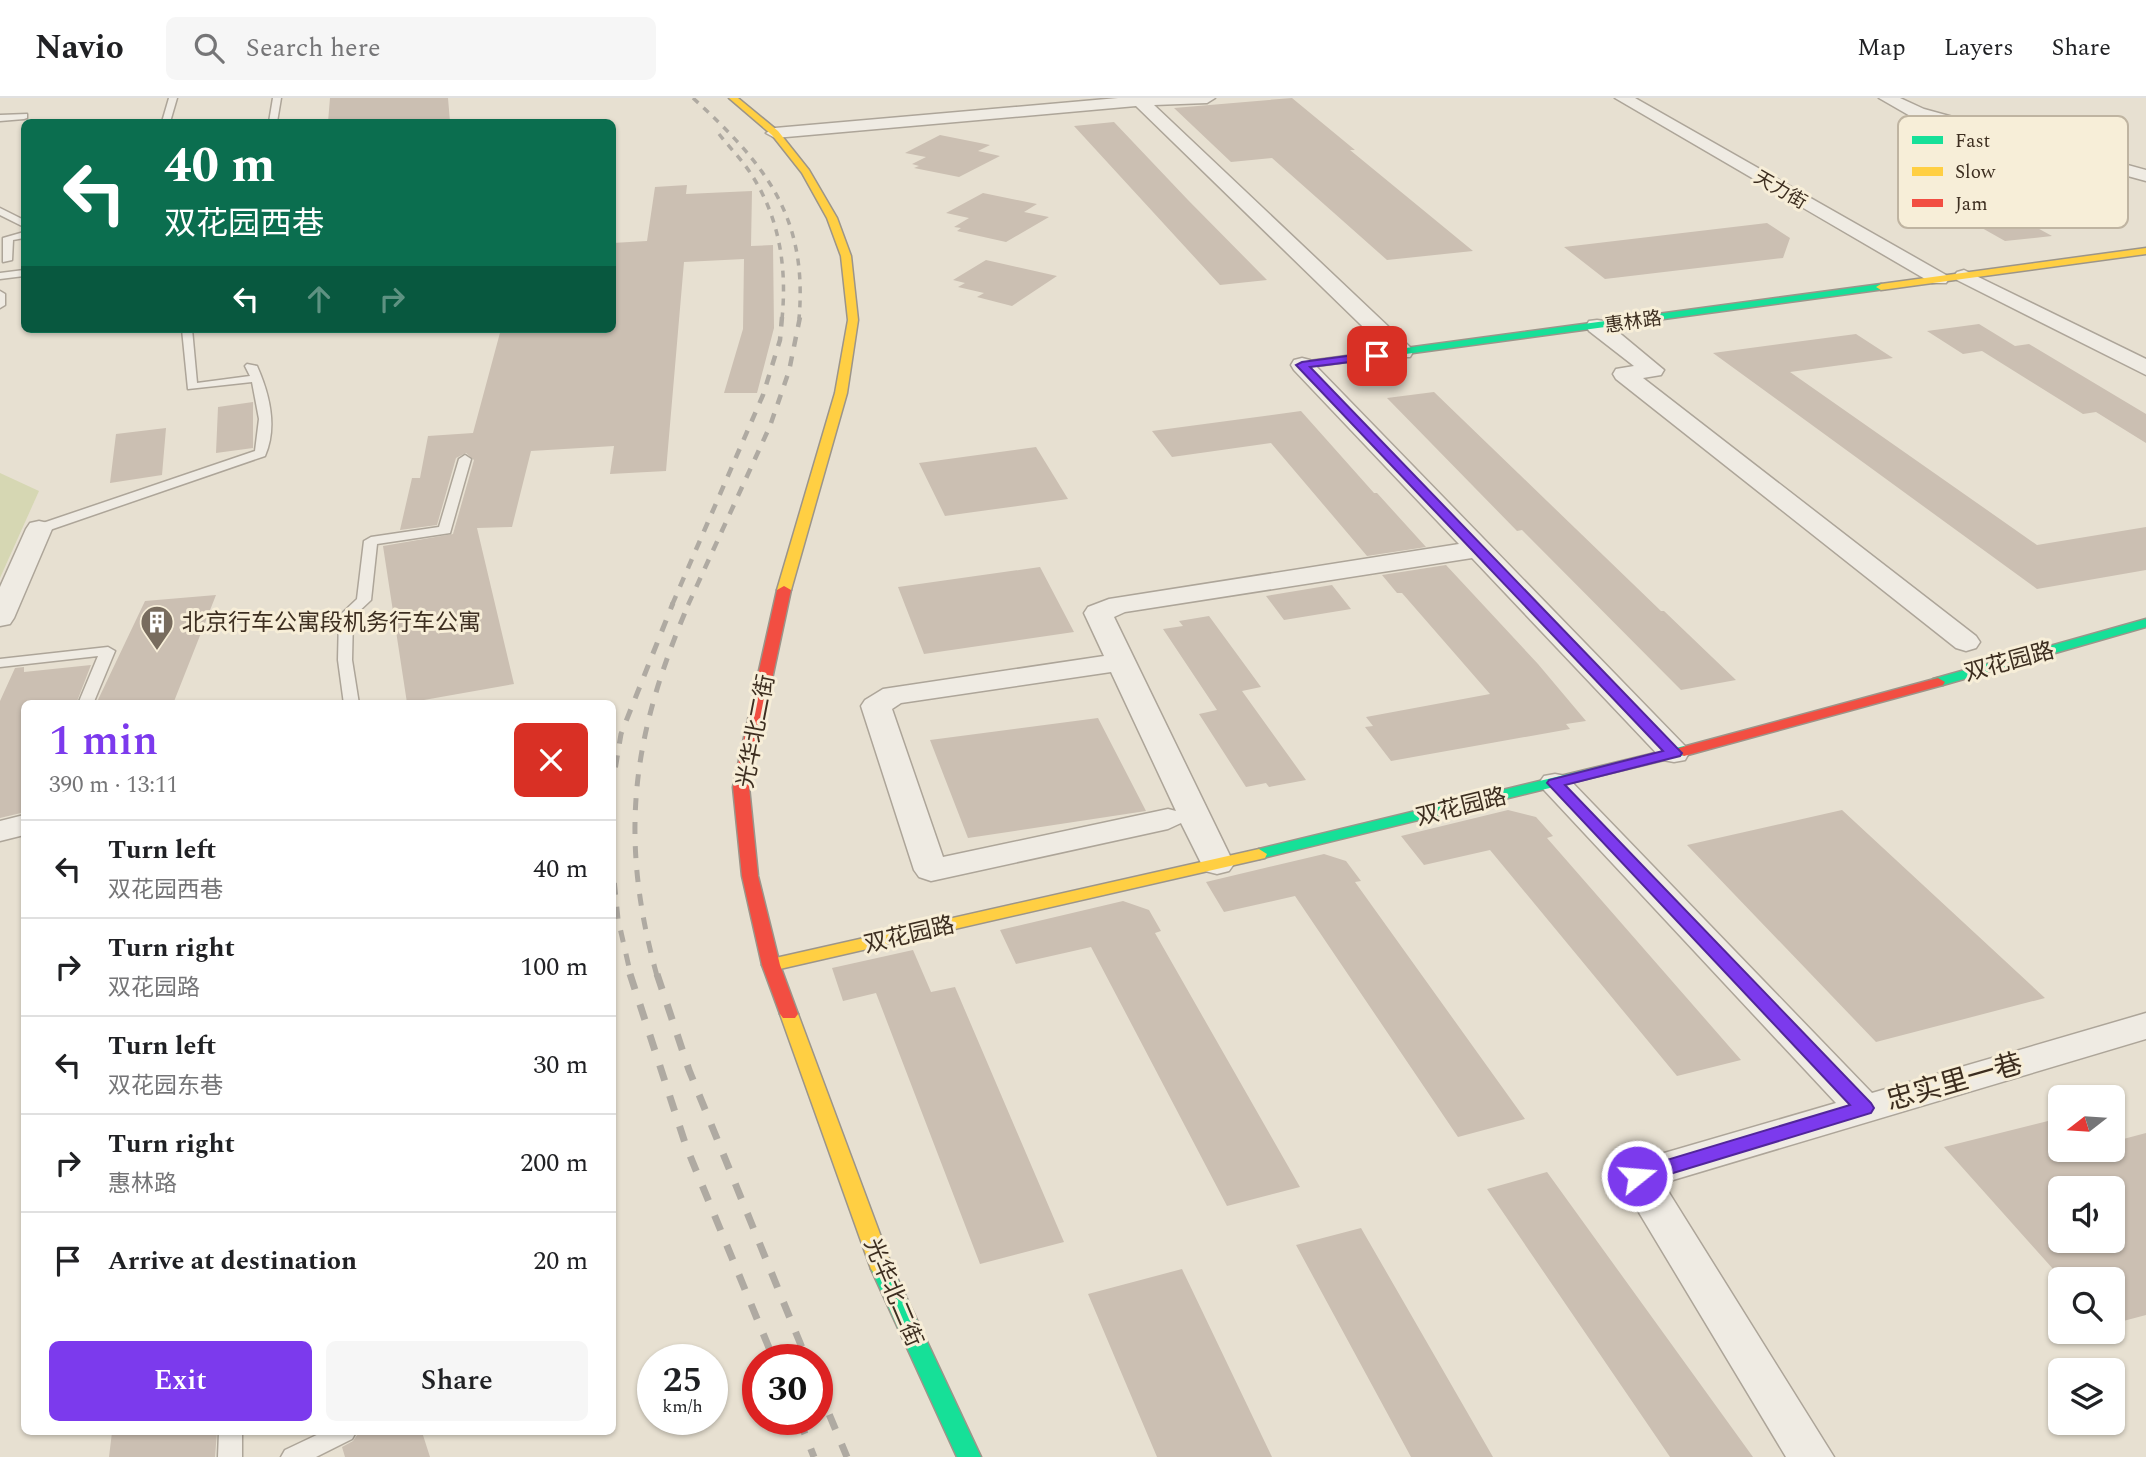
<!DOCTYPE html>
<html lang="en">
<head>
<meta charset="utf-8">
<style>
	:root { --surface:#fff; --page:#f6f6f6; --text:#202124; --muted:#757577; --line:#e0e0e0; --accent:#7c3aed }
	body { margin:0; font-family:Spectral,"Noto Sans SC",serif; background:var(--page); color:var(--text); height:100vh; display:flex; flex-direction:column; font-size:26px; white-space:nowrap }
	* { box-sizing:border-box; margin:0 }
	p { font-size:23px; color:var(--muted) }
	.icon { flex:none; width:38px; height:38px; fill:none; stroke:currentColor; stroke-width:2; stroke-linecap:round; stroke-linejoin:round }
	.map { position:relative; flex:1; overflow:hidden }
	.side { position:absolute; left:21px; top:602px; width:595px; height:735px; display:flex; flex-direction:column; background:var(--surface); border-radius:10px; box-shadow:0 2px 5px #0004 }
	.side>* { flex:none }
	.guide { position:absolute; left:21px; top:21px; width:595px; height:214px; border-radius:10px; box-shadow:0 2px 5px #0004; background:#0b6e4f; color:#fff; overflow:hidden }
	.needle { width:46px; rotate:253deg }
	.tools { position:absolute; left:2048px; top:987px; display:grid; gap:14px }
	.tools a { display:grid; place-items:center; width:77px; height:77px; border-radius:10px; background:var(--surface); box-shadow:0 2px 5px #0004; font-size:35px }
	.speed { position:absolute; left:637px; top:1246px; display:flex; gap:14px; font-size:35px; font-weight:700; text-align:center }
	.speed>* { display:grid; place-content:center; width:91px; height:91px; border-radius:50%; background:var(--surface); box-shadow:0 2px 5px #0004; line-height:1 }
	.speed small { font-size:18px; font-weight:400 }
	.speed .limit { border:10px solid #d22; background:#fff; color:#111 }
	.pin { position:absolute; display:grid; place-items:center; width:60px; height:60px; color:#fff; margin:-30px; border-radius:14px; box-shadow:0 4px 10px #0006 }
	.me { position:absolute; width:77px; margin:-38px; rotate:73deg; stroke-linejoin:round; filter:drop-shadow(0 0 5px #0008) }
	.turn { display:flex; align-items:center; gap:24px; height:147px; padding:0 28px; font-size:32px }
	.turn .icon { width:91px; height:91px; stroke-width:2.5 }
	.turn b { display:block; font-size:49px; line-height:60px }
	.lanes { display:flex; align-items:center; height:66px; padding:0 28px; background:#0003; justify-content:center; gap:35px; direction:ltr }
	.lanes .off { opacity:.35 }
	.round { display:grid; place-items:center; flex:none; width:74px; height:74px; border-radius:10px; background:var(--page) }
	.summary { display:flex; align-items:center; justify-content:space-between; height:119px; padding:0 28px }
	h1 { font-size:42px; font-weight:600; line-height:52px; color:var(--accent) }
	.action { display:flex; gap:14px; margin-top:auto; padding:14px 28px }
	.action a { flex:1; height:80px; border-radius:10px; background:var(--accent); color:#fff; font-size:28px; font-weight:600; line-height:80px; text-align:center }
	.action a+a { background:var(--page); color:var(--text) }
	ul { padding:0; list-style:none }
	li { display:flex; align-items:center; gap:21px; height:98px; padding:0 28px; border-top:2px solid var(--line) }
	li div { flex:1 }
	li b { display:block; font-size:26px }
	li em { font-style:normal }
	header { display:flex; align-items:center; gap:42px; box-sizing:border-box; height:98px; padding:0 35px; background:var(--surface); border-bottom:2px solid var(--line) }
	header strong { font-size:33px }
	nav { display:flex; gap:38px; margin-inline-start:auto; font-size:24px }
	.search { width:490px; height:63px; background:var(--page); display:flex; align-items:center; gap:18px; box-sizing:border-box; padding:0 24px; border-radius:10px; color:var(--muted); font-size:26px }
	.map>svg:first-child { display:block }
</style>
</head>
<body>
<header>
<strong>Navio</strong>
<div class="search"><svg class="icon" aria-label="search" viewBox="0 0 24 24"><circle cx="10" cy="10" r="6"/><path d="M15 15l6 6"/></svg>Search here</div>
<nav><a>Map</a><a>Layers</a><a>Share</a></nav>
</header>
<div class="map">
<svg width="2146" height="1359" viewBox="0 0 2146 1359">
	<rect width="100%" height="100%" fill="#e7e0d1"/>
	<path fill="#d6d7b3" d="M 0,375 L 39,393 L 0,480 Z"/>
	<path fill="#cbbfb2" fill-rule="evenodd" d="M 330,0 L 448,0 L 450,24 L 328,24 Z
		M 1292,0 L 1355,52 L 1350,52 L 1473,153 L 1387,162 L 1272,60 L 1231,64 L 1174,10 Z
		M 1114,24 L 1188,102 L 1267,182 L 1220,187 L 1074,28 Z
		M 940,37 L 990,47 L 978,53 L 1000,58 L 959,79 L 914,70 L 919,68 L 912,66 L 926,59 L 905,55 Z
		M 687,87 L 686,96 L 752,93 L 751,148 L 773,147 L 774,230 L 757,295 L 724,295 L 743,231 L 744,161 L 684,164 L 666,373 L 610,376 L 614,348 L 531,353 L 512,429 L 477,430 L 514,586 L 407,605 L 383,448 L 453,436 L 474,362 L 466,355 L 456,360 L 437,427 L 400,432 L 412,380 L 420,380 L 428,338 L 473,335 L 501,231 L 612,231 L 612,145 L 647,143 L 655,89 Z
		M 1963,89 L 2052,138 L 2005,143 L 1918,94 Z
		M 983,95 L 1037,106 L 1024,114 L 1049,119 L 1006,144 L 957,133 L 961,130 L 954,129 L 969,120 L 946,115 Z
		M 1767,125 L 1790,140 L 1783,160 L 1605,181 L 1564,149 Z
		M 986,162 L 1057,178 L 1012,208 L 977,199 L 984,195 L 958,189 L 965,185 L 953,182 Z
		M 1979,226 L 2015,248 L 2029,246 L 2146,316 L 2146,345 L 2096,314 L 2083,316 L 1982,253 L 1963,256 L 1927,233 Z
		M 1856,236 L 1893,260 L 1790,274 L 2037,447 L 2146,429 L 2146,472 L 2037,491 L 1713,255 Z
		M 1434,294 L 1661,513 L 1664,513 L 1736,582 L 1681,592 L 1522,432 L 1517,433 L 1387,300 Z
		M 253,304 L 253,350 L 216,355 L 218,309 Z
		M 1301,313 L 1374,395 L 1377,395 L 1426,449 L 1367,458 L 1271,345 L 1172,359 L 1152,333 Z
		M 166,330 L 162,377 L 110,385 L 116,336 Z
		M 1036,349 L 1068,401 L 945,418 L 919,365 Z
		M 1446,467 L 1538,566 L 1586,623 L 1566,626 L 1570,631 L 1391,663 L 1365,629 L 1373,628 L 1366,619 L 1490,596 L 1402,495 L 1397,495 L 1382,477 Z
		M 1040,469 L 1074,534 L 924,556 L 898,489 Z
		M 1332,487 L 1351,511 L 1284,522 L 1266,498 Z
		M 216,497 L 173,606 L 96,606 L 145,503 Z
		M 1209,518 L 1261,589 L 1242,593 L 1306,682 L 1269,689 L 1266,685 L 1246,689 L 1199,616 L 1217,612 L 1163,531 L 1183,528 L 1179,523 Z
		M 91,567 L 76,606 L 24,606 L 24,706 L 21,715 L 0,720 L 0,603 L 15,570 L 24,569 L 24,574 Z
		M 1098,620 L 1146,713 L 968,740 L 930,642 Z
		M 1508,712 L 1536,719 L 1553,738 L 1547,740 L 1741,962 L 1677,978 L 1490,752 L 1424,767 L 1401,738 Z
		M 1842,712 L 2045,900 L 1876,944 L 1687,747 Z
		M 1324,756 L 1346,763 L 1361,783 L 1355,784 L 1525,1021 L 1458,1039 L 1295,798 L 1224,814 L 1206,784 Z
		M 1123,803 L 1149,812 L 1161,833 L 1155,835 L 1300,1089 L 1227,1108 L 1091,849 L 1016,866 L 1000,832 Z
		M 913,852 L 931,894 L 955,889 L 1064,1144 L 980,1166 L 876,895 L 843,903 L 832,870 Z
		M 2060,1020 L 2060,1052 L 2112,1052 L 2112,1044 L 2146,1035 L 2146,1217 L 2112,1226 L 2112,1181 L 2062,1181 L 1944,1049 ZM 2060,1090 L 2112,1090 L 2112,1143 L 2060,1143 Z
		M 1547,1074 L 1753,1359 L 1670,1359 L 1487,1091 Z
		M 1361,1130 L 1493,1359 L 1411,1359 L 1296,1147 Z
		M 1182,1171 L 1272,1359 L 1157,1359 L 1088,1196 Z
		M 112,1334 L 217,1334 L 215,1359 L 109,1359 Z
		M 359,1334 L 422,1334 L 430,1359 L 345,1359 L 342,1349 L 353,1343 Z"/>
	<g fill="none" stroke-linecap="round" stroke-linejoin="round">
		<defs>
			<path id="lane" d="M 169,0 L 177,0 L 170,24 L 162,24 Z
				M 273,0 L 281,0 L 277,24 L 269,24 Z
				M 27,16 L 27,20 L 24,21 L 0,23 L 0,17 Z
				M 0,110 L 24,122 L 24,129 L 0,117 Z
				M 24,134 L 24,140 L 13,142 L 12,162 L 3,164 L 3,140 Z
				M 24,172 L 24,178 L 0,181 L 0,175 Z
				M 0,193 L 5,196 L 5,207 L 0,210 Z
				M 182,231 L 192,231 L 197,285 L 250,278 L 245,268 L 247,266 L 257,268 C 269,295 278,328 265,358 L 44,434 L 34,434 L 34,428 L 255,353 L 259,321 L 252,284 L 188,291 Z
				M 465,357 L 471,361 L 450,435 L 377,446 L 371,502 L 353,519 L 352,562 L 359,606 L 344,606 L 338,562 L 339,518 L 357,501 L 364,443 L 371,439 L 439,429 L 459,361 Z
				M 108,549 L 115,553 L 93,606 L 78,606 L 98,558 L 0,569 L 0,561 Z
				M 219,1334 L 242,1334 L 242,1359 L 218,1359 Z
				M 323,1334 L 356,1334 L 352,1341 L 316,1359 L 281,1359 L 285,1352 Z"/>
			<path id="street" d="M 1118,0 L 1215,0 L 1207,5 L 1154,7 L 1410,249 L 1413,254 L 1410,259 L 1394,259 L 1136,8 L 775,40 L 766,35 L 775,30 Z
				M 1615,0 L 1635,0 L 1946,177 L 1949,181 L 1946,185 L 1932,185 Z
				M 1879,0 L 1900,0 L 1924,11 L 2146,72 L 2146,83 L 1912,19 Z
				M 1964,172 L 2146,261 L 2146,277 L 1957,182 L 1954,178 L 1957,174 Z
				M 1597,222 L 1605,223 L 1664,272 L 1661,277 L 1643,280 L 1976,538 L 1980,544 L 1976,550 L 1966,553 L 1956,550 L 1616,281 L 1613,276 L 1616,271 L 1634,268 L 1589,233 L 1586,228 L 1589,223 Z
				M 1302,260 L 1310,262 L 1685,648 L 1689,655 L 1685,662 L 1674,664 L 1663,662 L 1472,460 L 1125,514 L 1114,519 L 1234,766 L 1229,773 L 1217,776 L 1205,773 L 1181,725 L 1168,731 L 931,783 L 919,779 L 914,772 L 861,608 L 865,602 L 883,591 L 1104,558 L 1084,515 L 1088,509 L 1109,501 L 1459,446 L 1294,272 L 1291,267 L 1294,262 ZM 1111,574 L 1176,713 L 1168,711 L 943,759 L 892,611 L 901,605 Z
				M 39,423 L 48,425 L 52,431 L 14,520 L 10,526 L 0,528 L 0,489 L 26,431 L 30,425 Z
				M 1555,676 L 1566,678 L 1872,995 L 2146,915 L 2146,941 L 1663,1085 L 1834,1359 L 1786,1359 L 1617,1078 L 1623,1067 L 1836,1005 L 1544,692 L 1539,685 L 1544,678 Z
				M 24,717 L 24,737 L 0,743 L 0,723 Z"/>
			<path id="fast" d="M 1881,186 L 1885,187 L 1885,191 L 1302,270 L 1296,267 L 1302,264 Z
				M 2146,521 L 2146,529 L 1943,587 L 1933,587 L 1931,584 L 1933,581 Z
				M 1684,648 L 1692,653 L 1689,656 L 1259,761 L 1251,756 L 1259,751 Z
				M 882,1163 L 889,1165 L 893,1171 L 981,1359 L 957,1359 L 871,1171 L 875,1165 Z"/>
			<path id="slow" d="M 729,0 L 738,0 L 778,33 L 809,72 L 837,120 L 851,158 L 858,222 L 847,295 L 791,492 L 784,496 L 777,492 L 835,295 L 848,222 L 841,158 L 827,120 L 802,75 L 772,37 Z
				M 2146,150 L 2146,156 L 1881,192 L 1876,189 L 1881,186 Z
				M 1259,751 L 1267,756 L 1265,760 L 771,873 L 765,871 L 762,867 L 765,863 L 771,861 Z
				M 789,910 L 795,912 L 798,916 L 893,1171 L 889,1177 L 882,1179 L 875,1177 L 871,1171 L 780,916 L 783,912 Z"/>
			<path id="jam" d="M 784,488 L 791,492 L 749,689 L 758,778 L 780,867 L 798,916 L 795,920 L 783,920 L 780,916 L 762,867 L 742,778 L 733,689 L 777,492 Z
				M 1938,580 L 1945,584 L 1943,587 L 1684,658 L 1676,653 L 1679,650 Z"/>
		</defs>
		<use href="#lane" stroke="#ada599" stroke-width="3"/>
		<use href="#street" stroke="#ada599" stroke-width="3"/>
		<use href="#fast" stroke="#9c958a" stroke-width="3"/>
		<use href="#slow" stroke="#9c958a" stroke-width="3"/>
		<use href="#jam" stroke="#9c958a" stroke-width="3"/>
		<use href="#lane" fill="#efebe3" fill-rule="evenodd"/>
		<use href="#street" fill="#efebe3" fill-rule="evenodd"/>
		<use href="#fast" fill="#16e098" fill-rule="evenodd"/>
		<use href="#slow" fill="#ffcf43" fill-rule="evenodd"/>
		<use href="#jam" fill="#f24e42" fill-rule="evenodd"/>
		<path stroke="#afaaa2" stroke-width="3.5" stroke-dasharray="7 7" stroke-linecap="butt" d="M 693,0 C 765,66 808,118 799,221
			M 719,36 C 730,50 744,64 753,79 C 780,122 787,171 782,221"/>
		<path stroke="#afaaa2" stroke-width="4.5" stroke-dasharray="10 10" stroke-linecap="butt" d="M 672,507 L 763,297 L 780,242 L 782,219
			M 688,507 L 770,328 L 789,273 L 800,219"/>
		<path stroke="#afaaa2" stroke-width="5" stroke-dasharray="12 12" stroke-linecap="butt" d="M 612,717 L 613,684 L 621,636 L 673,505
			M 612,761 L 618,821 L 631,878
			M 657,878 C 618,738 632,638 689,505"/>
		<path stroke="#afaaa2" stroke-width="7" stroke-dasharray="16 16" stroke-linecap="butt" d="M 630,876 L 686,1048 L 774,1262
			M 657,876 L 689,972 L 807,1262
			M 817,1287 L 847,1359
			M 799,1321 L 814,1359"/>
	</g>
	<path fill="#7c3aed" stroke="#51269a" stroke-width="2" d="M 1377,254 L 1381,255 L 1381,260 L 1310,269 L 1682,655 L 1680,658 L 1565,687 L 1871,1005 L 1874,1010 L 1871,1015 L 1637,1086 L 1630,1083 L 1627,1078 L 1630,1073 L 1850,1007 L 1547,685 L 1549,682 L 1663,653 L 1296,267 L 1302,264 Z"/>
	<defs>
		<symbol id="building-pin" viewBox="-11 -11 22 30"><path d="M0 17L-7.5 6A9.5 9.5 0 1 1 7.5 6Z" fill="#786c5e" stroke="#f7eed8"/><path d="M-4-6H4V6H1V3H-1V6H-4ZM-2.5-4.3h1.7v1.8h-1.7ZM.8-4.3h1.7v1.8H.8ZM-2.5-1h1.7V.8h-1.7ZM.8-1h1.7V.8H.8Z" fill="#fff"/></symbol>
	</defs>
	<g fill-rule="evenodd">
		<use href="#building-pin" x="138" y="505" width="38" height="52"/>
	</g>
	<g text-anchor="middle" stroke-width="6" stroke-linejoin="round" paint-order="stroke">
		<g font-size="19" fill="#3d2e20" stroke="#f7eed8">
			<text transform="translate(1781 91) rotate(30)" y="7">天力街</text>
			<text transform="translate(1633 223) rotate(-8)" y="7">惠林路</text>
		</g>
		<g font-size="23" fill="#3d2e20" stroke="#f7eed8" text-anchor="start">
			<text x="182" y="532">北京行车公寓段机务行车公寓</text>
		</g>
		<g font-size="23" fill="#3d2e20" stroke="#f7eed8">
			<text transform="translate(2009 563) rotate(-15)" y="8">双花园路</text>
			<text transform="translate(755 633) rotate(-79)" y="8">光华北二街</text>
			<text transform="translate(1461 708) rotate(-14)" y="8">双花园路</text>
			<text transform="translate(909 836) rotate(-13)" y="8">双花园路</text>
			<text transform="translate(894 1194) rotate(67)" y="8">光华北二街</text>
		</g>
		<g font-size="28" fill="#3d2e20" stroke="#f7eed8">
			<text transform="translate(1954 983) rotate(-16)" y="10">忠实里一巷</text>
		</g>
	</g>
	<rect x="1898" y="18" width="230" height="112" rx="10" fill="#f7eed8" stroke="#bfb4a1" stroke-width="2"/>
	<rect x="1912" y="38" width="31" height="8" fill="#16e098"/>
	<rect x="1912" y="69" width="31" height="9" fill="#ffcf43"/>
	<rect x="1912" y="101" width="31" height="8" fill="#f24e42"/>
	<g font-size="19" fill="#3d2e20">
		<text x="1955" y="49">Fast</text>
		<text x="1955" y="80">Slow</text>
		<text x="1955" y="112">Jam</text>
	</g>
</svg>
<div class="tools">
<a><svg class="needle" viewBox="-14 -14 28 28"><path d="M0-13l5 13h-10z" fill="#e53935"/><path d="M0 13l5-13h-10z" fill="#757577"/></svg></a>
<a><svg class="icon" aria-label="sound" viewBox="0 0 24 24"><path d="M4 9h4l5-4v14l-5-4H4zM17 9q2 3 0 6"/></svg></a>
<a><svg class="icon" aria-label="search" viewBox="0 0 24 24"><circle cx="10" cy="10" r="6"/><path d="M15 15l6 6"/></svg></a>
<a><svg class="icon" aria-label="layers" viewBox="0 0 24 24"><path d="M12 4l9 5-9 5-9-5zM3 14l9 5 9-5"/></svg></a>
</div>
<div class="speed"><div>25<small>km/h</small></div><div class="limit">30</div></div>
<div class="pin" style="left:1377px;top:258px;background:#d93025"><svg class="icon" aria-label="arrive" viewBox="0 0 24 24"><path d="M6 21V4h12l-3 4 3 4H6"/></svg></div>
<svg class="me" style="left:1637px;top:1078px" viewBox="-20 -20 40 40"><circle r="17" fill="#7c3aed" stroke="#fff" stroke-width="3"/><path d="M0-11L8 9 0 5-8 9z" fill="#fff"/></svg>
<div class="guide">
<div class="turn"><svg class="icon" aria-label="left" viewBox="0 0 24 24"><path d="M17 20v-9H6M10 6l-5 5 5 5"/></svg><div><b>40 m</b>双花园西巷</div></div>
<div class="lanes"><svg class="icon" aria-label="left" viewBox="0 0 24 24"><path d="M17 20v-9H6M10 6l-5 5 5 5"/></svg><svg class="icon off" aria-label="ahead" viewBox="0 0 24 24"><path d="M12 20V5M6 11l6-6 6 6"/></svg><svg class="icon off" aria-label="right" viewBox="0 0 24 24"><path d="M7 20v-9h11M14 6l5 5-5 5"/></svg></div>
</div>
<section class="side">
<div class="summary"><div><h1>1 min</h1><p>390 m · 13:11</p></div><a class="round" style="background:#d93025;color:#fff"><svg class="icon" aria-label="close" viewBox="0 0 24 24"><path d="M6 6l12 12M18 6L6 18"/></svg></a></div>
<ul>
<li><svg class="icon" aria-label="left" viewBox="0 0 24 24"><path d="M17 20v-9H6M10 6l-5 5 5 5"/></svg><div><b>Turn left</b><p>双花园西巷</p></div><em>40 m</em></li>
<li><svg class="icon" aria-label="right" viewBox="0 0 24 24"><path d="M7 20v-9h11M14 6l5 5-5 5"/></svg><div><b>Turn right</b><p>双花园路</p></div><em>100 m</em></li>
<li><svg class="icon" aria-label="left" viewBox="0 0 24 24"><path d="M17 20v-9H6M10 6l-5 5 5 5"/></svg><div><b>Turn left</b><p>双花园东巷</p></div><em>30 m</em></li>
<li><svg class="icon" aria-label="right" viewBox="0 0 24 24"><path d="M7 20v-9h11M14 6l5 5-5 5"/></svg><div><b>Turn right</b><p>惠林路</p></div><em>200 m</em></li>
<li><svg class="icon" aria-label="arrive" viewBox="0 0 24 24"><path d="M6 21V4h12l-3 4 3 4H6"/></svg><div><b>Arrive at destination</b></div><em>20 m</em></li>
</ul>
<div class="action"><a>Exit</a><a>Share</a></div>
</section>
</div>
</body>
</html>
